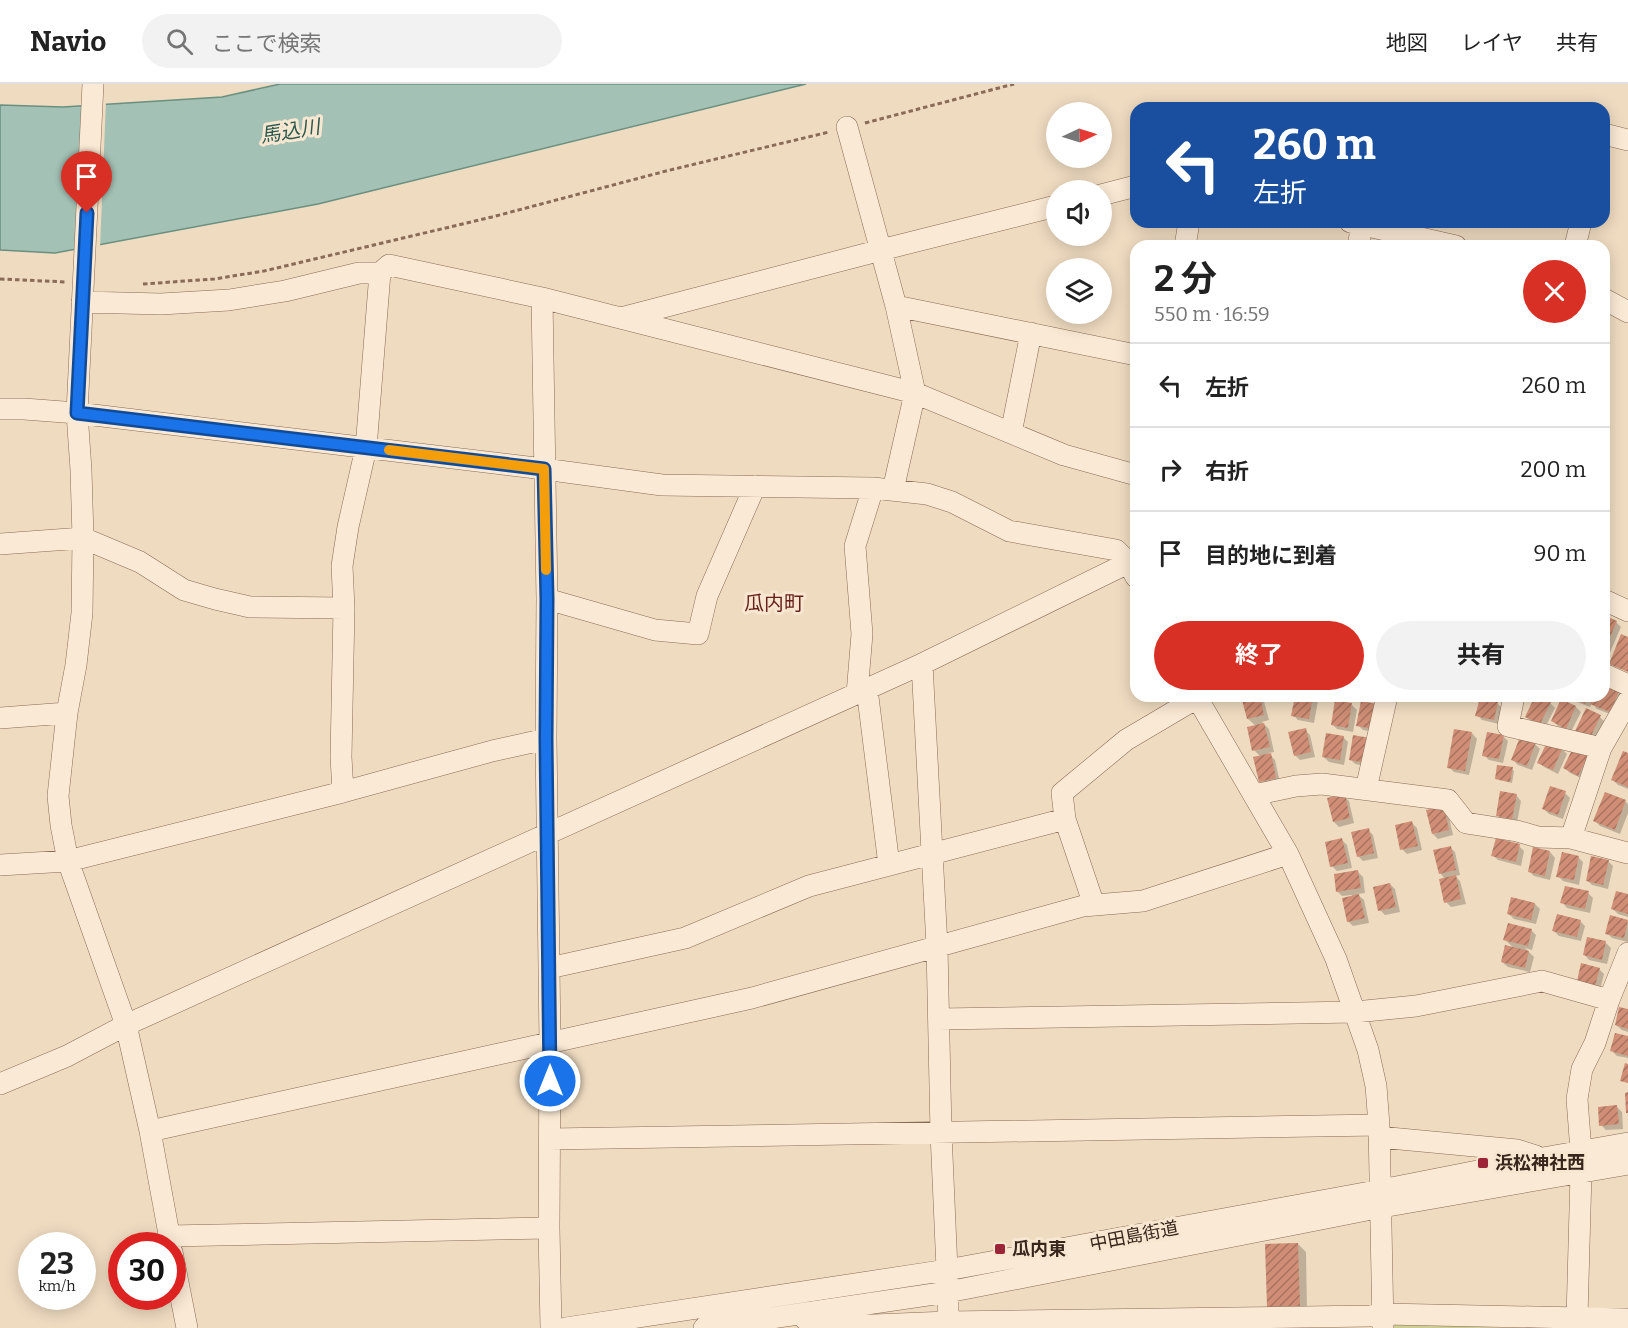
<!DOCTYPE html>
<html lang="ja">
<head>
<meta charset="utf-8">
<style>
	:root { --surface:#fff; --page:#f2f2f2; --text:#222; --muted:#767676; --line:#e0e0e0; --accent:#d93025 }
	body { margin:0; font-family:Bitter,"Noto Sans JP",serif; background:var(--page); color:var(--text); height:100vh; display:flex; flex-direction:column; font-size:22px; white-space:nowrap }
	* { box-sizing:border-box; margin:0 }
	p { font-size:20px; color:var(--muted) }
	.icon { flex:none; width:33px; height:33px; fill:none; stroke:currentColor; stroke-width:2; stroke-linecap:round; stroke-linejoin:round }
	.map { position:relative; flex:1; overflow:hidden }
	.side { position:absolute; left:1130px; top:156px; width:480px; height:462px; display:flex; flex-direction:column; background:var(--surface); border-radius:18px; box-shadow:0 3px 15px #0003 }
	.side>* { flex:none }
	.hud { position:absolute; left:1130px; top:18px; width:480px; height:126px; border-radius:18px; box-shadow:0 3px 15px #0003; background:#1a4fa0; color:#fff; overflow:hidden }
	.needle { width:39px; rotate:86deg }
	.fabs { position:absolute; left:1046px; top:18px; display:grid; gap:12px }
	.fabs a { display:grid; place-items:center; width:66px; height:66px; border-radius:50%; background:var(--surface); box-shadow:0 3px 15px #0003; font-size:30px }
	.speed { position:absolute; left:18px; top:1148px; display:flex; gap:12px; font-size:30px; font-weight:700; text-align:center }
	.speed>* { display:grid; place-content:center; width:78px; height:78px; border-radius:50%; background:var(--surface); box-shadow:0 3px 15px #0003; line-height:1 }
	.speed small { font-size:15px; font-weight:400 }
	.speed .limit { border:9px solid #d22; background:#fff; color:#111 }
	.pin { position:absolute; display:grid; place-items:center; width:51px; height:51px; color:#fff; margin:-62px -26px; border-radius:50% 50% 50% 0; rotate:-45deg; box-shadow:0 0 6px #0007 }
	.pin .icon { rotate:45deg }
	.me { position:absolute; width:66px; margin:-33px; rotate:0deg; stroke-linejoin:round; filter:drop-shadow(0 0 4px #0008) }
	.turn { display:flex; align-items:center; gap:21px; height:126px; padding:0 24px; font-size:27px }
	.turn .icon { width:78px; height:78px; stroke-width:2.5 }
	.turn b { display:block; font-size:42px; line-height:51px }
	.round { display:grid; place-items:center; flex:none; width:63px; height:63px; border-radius:32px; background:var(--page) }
	.summary { display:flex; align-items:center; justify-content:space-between; height:102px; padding:0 24px }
	h1 { font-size:36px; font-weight:700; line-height:45px }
	.primary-button { display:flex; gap:12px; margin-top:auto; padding:12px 24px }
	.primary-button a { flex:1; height:69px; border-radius:36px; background:var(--accent); color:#fff; font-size:24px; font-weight:700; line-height:69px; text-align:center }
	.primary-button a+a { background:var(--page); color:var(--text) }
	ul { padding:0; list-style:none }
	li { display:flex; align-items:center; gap:18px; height:84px; padding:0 24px; border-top:2px solid var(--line) }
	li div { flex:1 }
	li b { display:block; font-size:22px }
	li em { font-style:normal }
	header { display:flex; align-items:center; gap:36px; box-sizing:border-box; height:84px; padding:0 30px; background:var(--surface); border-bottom:2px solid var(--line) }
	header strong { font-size:28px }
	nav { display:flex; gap:33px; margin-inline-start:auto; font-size:21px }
	.search { width:420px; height:54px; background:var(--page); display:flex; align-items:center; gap:15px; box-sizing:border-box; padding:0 21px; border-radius:33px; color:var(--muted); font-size:22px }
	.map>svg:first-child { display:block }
</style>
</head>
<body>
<header>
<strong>Navio</strong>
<div class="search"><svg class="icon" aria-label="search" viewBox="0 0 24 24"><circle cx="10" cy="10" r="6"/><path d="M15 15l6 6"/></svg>ここで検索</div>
<nav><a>地図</a><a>レイヤ</a><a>共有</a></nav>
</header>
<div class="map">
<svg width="1628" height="1244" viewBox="0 0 1628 1244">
	<defs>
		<pattern id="forest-firs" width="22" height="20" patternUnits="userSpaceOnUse" patternTransform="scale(1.5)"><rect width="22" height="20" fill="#cecd94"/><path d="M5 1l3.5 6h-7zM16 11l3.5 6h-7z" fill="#b2b07f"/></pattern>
		<pattern id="building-hatch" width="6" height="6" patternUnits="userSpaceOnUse" patternTransform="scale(1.5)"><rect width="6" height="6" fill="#cf8e75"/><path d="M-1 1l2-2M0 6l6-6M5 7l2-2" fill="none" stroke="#a9745f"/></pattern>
	</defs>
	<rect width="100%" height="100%" fill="#efdbc0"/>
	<path fill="url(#forest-firs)" d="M 1392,1239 L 1503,1244 L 1392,1244 Z"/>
	<path fill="#a3c1b4" stroke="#6a9081" stroke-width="1.5" d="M 280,0 L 806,0 L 318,120 L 55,169 L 0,166 L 0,21 L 63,23 L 222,13 Z"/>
	<path fill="#efdbc0" d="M 101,17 L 106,17 L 100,164 L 95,165 Z"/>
	<path fill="#0003" d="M 1604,533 L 1616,538 L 1621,543 L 1605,580 L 1604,579 Z
		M 1604,599 L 1624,611 L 1615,632 L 1597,625 L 1592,619 L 1590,623 L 1572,616 L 1568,612 L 1604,612 Z
		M 1243,612 L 1262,612 L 1263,614 L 1269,636 L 1262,638 L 1269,645 L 1274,668 L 1268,669 L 1275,676 L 1280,699 L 1265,702 L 1260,697 L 1261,673 L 1254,666 L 1256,642 L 1248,635 Z
		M 1296,612 L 1313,612 L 1318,617 L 1314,639 L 1298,636 L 1293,631 Z
		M 1562,617 L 1576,623 L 1581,628 L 1571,648 L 1558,642 L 1553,637 Z
		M 1550,619 L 1555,624 L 1545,644 L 1532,638 L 1527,633 Z
		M 1498,620 L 1503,625 L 1499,640 L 1482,636 L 1477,631 Z
		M 1352,621 L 1357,626 L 1353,648 L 1337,645 L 1332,640 Z
		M 1377,622 L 1379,649 L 1363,646 L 1358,641 Z
		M 1600,633 L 1605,638 L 1596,658 L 1582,651 Z
		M 1305,646 L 1310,651 L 1315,673 L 1300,676 L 1295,671 Z
		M 1472,649 L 1477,655 L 1469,691 L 1454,688 L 1449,683 Z
		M 1503,652 L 1508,657 L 1503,679 L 1489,676 L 1484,671 Z
		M 1343,653 L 1348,658 L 1344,681 L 1329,678 L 1324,673 Z
		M 1354,653 L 1371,683 L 1355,680 L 1350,675 Z
		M 1535,660 L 1540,665 L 1532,686 L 1518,681 L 1513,676 Z
		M 1562,665 L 1567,670 L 1558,690 L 1544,683 L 1539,678 Z
		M 1588,670 L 1583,695 L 1570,689 L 1565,684 Z
		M 1628,670 L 1628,705 L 1618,701 L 1613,696 Z
		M 1512,685 L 1514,687 L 1512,699 L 1499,696 L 1497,694 Z
		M 1565,709 L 1570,714 L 1563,735 L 1549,730 L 1544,725 Z
		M 1606,710 L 1626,718 L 1628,720 L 1628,729 L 1620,750 L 1600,742 L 1595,737 Z
		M 1516,711 L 1521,717 L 1517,739 L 1503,736 L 1498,731 Z
		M 1344,712 L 1349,717 L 1354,739 L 1339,743 L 1334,738 Z
		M 1428,727 L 1448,729 L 1453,751 L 1438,755 L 1433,750 Z
		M 1412,739 L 1417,744 L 1422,766 L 1407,770 L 1402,765 Z
		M 1368,746 L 1373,751 L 1378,774 L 1363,777 L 1358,772 Z
		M 1342,756 L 1347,761 L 1352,784 L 1337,787 L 1332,782 Z
		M 1519,762 L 1524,767 L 1521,782 L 1498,776 L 1493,771 Z
		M 1450,763 L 1455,768 L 1460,791 L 1455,792 L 1460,797 L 1466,820 L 1451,823 L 1446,818 L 1445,795 L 1440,789 Z
		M 1550,768 L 1555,774 L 1550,796 L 1534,792 L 1529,787 Z
		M 1578,773 L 1583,778 L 1579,801 L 1563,797 L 1558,792 Z
		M 1608,777 L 1613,782 L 1608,805 L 1592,801 L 1587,796 Z
		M 1358,788 L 1363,793 L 1365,809 L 1357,810 L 1364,816 L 1369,839 L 1353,842 L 1348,837 L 1352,811 L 1342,812 L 1337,807 Z
		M 1390,800 L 1395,805 L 1400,828 L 1385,831 L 1380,826 Z
		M 1588,809 L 1593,814 L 1590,829 L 1567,824 L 1562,818 Z
		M 1628,812 L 1628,833 L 1618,830 L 1613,825 Z
		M 1535,820 L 1540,825 L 1536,840 L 1514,835 L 1509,830 Z
		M 1611,833 L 1628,838 L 1628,858 L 1612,854 L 1607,849 Z
		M 1580,837 L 1585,842 L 1581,857 L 1559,852 L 1554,847 Z
		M 1531,846 L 1536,851 L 1532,866 L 1525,864 L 1534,873 L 1530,888 L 1508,883 L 1502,878 L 1514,864 L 1505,856 Z
		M 1606,859 L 1611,864 L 1607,880 L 1589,876 L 1584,870 Z
		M 1599,885 L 1604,890 L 1600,906 L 1578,897 Z
		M 1628,927 L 1628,948 L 1622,946 L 1616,941 Z
		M 1628,954 L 1628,974 L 1617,972 L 1612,967 Z
		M 1617,1023 L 1622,1028 L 1623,1045 L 1606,1046 L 1601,1041 Z
		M 1298,1160 L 1306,1168 L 1307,1229 L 1276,1230 L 1268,1222 Z"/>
	<path fill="url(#building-hatch)" d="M 1604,531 L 1617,537 L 1604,567 Z
		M 1621,550 L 1628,553 L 1628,588 L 1609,580 Z
		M 1604,598 L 1620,605 L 1610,628 L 1590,620 L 1594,612 L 1604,612 Z
		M 1241,612 L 1260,612 L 1264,631 L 1247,635 Z
		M 1295,612 L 1313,612 L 1309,635 L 1291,632 Z
		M 1535,612 L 1538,612 L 1551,618 L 1540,640 L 1525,633 Z
		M 1568,612 L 1588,612 L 1585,620 Z
		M 1480,614 L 1498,618 L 1494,636 L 1475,632 Z
		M 1561,615 L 1576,622 L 1566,645 L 1551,637 Z
		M 1335,616 L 1352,619 L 1348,644 L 1331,641 Z
		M 1361,617 L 1378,620 L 1374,645 L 1356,642 Z
		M 1586,624 L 1601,631 L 1590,654 L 1575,647 Z
		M 1264,639 L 1270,663 L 1252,667 L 1247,643 Z
		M 1306,644 L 1311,668 L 1294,672 L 1288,648 Z
		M 1454,645 L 1472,648 L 1465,687 L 1447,684 Z
		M 1487,648 L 1504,651 L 1499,675 L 1482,672 Z
		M 1326,649 L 1344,652 L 1340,676 L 1322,673 Z
		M 1353,651 L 1370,654 L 1366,679 L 1349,676 Z
		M 1520,653 L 1536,658 L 1527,682 L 1511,676 Z
		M 1548,656 L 1563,663 L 1553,686 L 1537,679 Z
		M 1574,662 L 1589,669 L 1578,692 L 1563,684 Z
		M 1623,667 L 1628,669 L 1628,703 L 1611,696 Z
		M 1271,669 L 1276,694 L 1259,698 L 1253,673 Z
		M 1497,681 L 1513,683 L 1510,698 L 1495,695 Z
		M 1550,702 L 1566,707 L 1558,731 L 1542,725 Z
		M 1500,707 L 1517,710 L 1512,735 L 1496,732 Z
		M 1605,708 L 1626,716 L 1615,746 L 1593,737 Z
		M 1345,710 L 1350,734 L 1333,738 L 1327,714 Z
		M 1444,722 L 1449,746 L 1432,750 L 1426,726 Z
		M 1412,737 L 1418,762 L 1400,766 L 1395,741 Z
		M 1369,744 L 1374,769 L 1357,773 L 1351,748 Z
		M 1342,754 L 1348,779 L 1330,783 L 1325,758 Z
		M 1496,754 L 1520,760 L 1516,778 L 1491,772 Z
		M 1451,762 L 1456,786 L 1439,790 L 1433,766 Z
		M 1533,763 L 1550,767 L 1545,792 L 1528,788 Z
		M 1562,768 L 1579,772 L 1574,796 L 1556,793 Z
		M 1591,772 L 1609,776 L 1603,801 L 1586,797 Z
		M 1358,786 L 1361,804 L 1336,808 L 1334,790 Z
		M 1456,791 L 1461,815 L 1444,819 L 1439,795 Z
		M 1390,799 L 1396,823 L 1378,827 L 1373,803 Z
		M 1565,802 L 1589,807 L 1585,825 L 1560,819 Z
		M 1616,807 L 1628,810 L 1628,830 L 1611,825 Z
		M 1359,810 L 1365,834 L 1347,838 L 1342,814 Z
		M 1511,813 L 1535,819 L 1531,836 L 1507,830 Z
		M 1557,830 L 1581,836 L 1577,853 L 1552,847 Z
		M 1610,831 L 1628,836 L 1624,854 L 1605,850 Z
		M 1508,839 L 1532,845 L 1528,862 L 1503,856 Z
		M 1587,853 L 1606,857 L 1602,876 L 1583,871 Z
		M 1505,861 L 1529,867 L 1525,884 L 1501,878 Z
		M 1581,879 L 1600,884 L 1595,902 L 1577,897 Z
		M 1619,923 L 1628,925 L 1628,945 L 1615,941 Z
		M 1615,949 L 1628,952 L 1628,972 L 1610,967 Z
		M 1625,979 L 1628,980 L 1628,999 L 1620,997 Z
		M 1628,1008 L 1628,1029 L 1626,1029 L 1625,1009 Z
		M 1617,1021 L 1619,1040 L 1599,1042 L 1598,1023 Z
		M 1298,1159 L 1300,1222 L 1267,1223 L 1265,1160 Z"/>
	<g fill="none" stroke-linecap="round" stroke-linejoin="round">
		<defs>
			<path id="minor" d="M 93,0 L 77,329 L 81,386 L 83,454 L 82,529 L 76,581 L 67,629 L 58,712 L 61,741 L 68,777 L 126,941 L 150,1047 L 171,1161
				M 847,43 L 896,222 L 915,309 L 893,406
				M 1604,50 L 1628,56
				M 1101,111 L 1136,102
				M 1350,138 L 1456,162
				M 1185,162 L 1189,138
				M 1358,162 L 1362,141
				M 1575,162 L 1581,138
				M 542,214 L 547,515 L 546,655 L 550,959 L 549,1144 L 551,1244
				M 1604,215 L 1628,228
				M 82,218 L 161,220 L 229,216 L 285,207 L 359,189 L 380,189 L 389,181 L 542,214 L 915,309 L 1064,371 L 1136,391
				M 896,222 L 1136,271
				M 625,233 L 881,166 L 1056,122
				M 0,325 L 24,325 L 77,329 L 544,385 L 662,401 L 873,404 L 927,410 L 952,418 L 1009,447 L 1116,466 L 1128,478 L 1136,493
				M 1011,349 L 1031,249
				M 0,460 L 83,454 L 140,478 L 184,506 L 215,515 L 250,523 L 344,524
				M 547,515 L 655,546 L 698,550 L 707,512 L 755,402
				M 1604,516 L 1628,527
				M 922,580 L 937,862 L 941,1049 L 948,1208 L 948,1244
				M 1604,590 L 1628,601
				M 867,605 L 889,781
				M 857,610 L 862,550 L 855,462 L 873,404
				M 1196,612 L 1288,770 L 1336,875 L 1368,966 L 1376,1002 L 1379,1041 L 1383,1243
				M 1514,612 L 1508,642 L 1601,664
				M 0,634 L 67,629
				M 1366,705 L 1387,612
				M 343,708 L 341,673 L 344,524 L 342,482 L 348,443 L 366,364 L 380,189
				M 1254,711 L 1296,702 L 1322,700 L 1448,716 L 1466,739 L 1517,747 L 1538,753 L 1571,754 L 1628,769
				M 1571,754 L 1601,664 L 1628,617
				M 0,781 L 68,777 L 343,708 L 492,667 L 546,655
				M 1094,821 L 1065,735 L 1062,709 L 1126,656 L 1197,614
				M 549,884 L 685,854 L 809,802 L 1065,735
				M 939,935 L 1355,928 L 1416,922 L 1542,897 L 1609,916
				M 0,1000 L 67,972 L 126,941 L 922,580 L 1136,475
				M 150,1047 L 752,914 L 1083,822 L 1143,817 L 1288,770
				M 1379,1053 L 1517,1066 L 1536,1072
				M 550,1055 L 1379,1041
				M 1581,1067 L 1577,1015 L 1582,985 L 1595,959 L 1609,916 L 1628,869
				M 169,1152 L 549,1144
				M 172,1168 L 187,1244
				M 1577,1234 L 1581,1089
				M 805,1235 L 849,1242 L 948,1238 L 1370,1232 L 1384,1230 L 1628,1235
				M 566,1244 L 947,1186 L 1381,1106 L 1543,1074 L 1628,1059
				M 704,1244 L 948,1208 L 1382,1123 L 1628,1080"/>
		</defs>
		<use href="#minor" stroke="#896b57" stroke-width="22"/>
		<path stroke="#896b57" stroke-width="3" stroke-dasharray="4.5 3" stroke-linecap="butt" d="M 865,39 L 1014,0
			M 0,195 L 67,198
			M 143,200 L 214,195 L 264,187 L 492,133 L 666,87 L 829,48"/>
		<use href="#minor" stroke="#fae9d4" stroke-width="21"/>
	</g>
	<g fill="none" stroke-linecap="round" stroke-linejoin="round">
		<defs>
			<path id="route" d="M 87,129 L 77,329 L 544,385 L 547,515 L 546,655 L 550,997"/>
		</defs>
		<use href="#route" stroke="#114b97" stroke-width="15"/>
		<use href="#route" stroke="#1a73e8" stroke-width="10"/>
		<path stroke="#f59e0b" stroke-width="10" d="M 389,366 L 544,385 L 546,486"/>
	</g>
	<g fill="#9b2536" stroke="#f7e6d0" stroke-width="2">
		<rect x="1477" y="1073" width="12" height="12" rx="3"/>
		<rect x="994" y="1159" width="12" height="12" rx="3"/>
	</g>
	<g text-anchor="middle" stroke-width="6" stroke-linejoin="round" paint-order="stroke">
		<g font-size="18" font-weight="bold" fill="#38261c" stroke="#f7e6d0" text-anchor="start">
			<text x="1495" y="1085">浜松神社西</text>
			<text x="1012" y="1171">瓜内東</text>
		</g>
		<g font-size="18" fill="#38261c" stroke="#f7e6d0">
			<text transform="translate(1134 1152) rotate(-11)" y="6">中田島街道</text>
		</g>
		<g font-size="20" font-style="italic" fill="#2b5950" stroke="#f7e6d0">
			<text transform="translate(290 47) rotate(-9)" y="7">馬込川</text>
		</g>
		<g font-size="20" fill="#67201a" stroke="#f7e6d0">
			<text x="774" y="526">瓜内町</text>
		</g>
	</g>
</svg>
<div class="fabs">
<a><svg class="needle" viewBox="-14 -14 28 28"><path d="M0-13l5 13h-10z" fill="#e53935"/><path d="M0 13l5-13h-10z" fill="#767676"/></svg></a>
<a><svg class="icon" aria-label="sound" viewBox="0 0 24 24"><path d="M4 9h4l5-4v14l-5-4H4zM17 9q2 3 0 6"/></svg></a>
<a><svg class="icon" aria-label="layers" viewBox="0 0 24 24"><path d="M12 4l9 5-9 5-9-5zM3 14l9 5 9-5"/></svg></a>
</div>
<div class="speed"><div>23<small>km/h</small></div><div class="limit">30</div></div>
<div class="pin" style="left:87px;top:129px;background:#d93025"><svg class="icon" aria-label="arrive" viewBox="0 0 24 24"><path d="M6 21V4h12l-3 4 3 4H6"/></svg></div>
<svg class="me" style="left:550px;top:997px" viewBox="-20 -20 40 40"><circle r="17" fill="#1a73e8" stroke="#fff" stroke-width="3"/><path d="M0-11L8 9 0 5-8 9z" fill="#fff"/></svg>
<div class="hud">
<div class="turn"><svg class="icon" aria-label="left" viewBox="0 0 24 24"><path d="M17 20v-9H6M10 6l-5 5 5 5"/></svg><div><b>260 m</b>左折</div></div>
</div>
<section class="side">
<div class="summary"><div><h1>2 分</h1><p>550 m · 16:59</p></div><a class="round" style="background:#d93025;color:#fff"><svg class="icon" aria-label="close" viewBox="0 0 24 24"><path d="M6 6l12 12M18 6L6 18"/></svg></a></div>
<ul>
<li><svg class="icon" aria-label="left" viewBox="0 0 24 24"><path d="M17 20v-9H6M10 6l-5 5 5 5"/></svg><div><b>左折</b></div><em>260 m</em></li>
<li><svg class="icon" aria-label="right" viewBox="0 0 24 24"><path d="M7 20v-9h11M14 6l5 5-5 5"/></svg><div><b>右折</b></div><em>200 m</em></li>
<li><svg class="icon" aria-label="arrive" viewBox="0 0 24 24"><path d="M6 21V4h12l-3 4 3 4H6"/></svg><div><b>目的地に到着</b></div><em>90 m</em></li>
</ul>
<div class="primary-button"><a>終了</a><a>共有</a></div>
</section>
</div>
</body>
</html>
